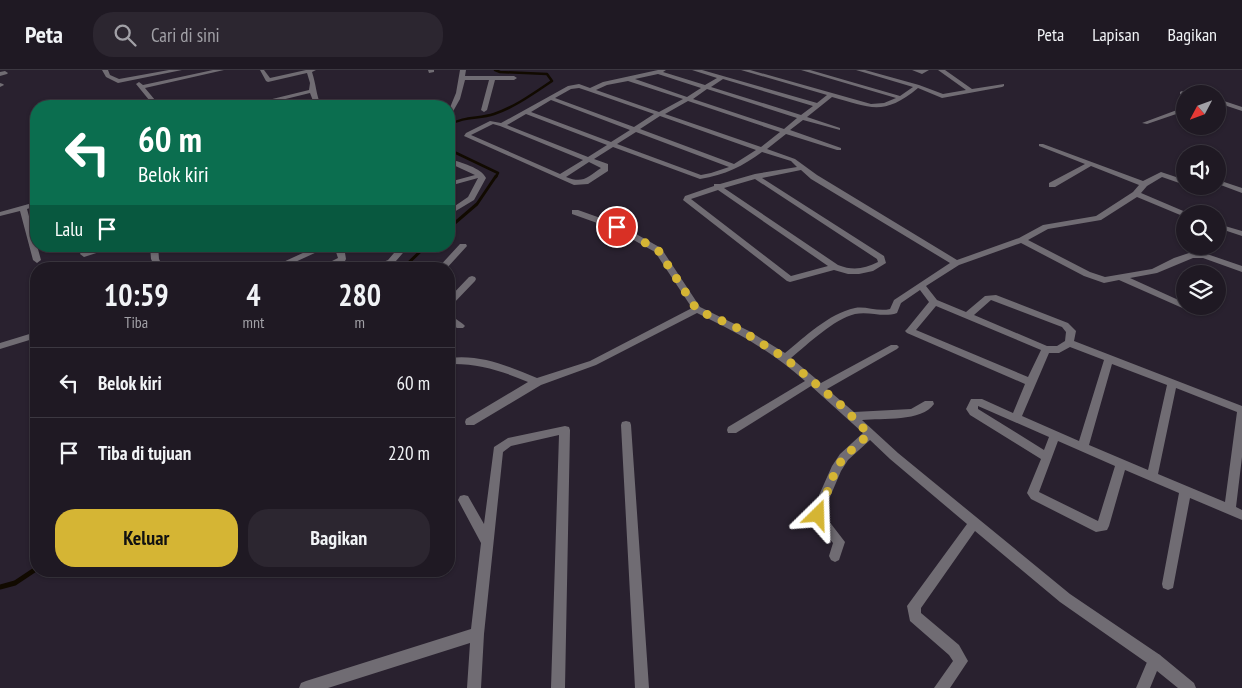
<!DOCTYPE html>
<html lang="id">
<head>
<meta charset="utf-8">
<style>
	:root { --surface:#1f1923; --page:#2c2630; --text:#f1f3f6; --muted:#a1a0a6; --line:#3c3841; --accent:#d5b534 }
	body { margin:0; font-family:"PT Sans Narrow",sans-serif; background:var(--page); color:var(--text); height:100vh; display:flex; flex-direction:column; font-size:19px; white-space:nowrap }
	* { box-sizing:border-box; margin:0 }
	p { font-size:16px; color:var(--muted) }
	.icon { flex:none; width:28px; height:28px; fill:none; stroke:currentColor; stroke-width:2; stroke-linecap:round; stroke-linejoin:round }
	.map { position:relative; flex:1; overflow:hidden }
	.details { position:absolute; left:30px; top:192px; width:425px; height:315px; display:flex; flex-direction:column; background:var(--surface); border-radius:20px; box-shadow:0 1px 4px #0004,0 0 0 1px var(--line) }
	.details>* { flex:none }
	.guide { position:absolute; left:30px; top:30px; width:425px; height:152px; border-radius:20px; box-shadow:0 1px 4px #0004,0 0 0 1px var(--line); background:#0b6e4f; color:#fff; overflow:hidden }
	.needle { width:32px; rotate:229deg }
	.tools { position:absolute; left:1176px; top:15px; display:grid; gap:10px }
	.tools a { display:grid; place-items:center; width:50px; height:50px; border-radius:50%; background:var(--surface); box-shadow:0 1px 4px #0004,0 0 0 1px var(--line); font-size:25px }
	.pin { position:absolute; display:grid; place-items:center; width:42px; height:42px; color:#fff; margin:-21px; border:2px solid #fff; border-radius:50%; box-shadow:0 1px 5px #0007 }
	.me { position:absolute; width:55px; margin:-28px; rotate:22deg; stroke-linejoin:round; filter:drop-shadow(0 0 4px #0008) }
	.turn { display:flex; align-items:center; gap:18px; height:105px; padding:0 25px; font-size:22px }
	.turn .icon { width:65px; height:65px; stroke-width:2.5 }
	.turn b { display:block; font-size:35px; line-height:42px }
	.then { display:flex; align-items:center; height:48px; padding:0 25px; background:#0003; gap:10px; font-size:19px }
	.eta { display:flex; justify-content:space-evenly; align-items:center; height:85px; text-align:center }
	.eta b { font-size:30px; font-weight:800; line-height:35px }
	.button { display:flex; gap:10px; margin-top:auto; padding:10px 25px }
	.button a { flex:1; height:58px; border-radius:20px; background:var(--accent); color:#111; font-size:20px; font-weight:800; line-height:58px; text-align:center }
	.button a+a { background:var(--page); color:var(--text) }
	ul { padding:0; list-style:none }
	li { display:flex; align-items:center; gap:15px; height:70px; padding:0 25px; border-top:1px solid var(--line) }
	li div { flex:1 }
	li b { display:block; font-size:19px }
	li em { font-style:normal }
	header { display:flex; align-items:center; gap:30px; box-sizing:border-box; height:70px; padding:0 25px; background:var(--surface); border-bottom:1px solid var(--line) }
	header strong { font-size:24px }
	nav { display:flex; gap:28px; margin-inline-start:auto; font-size:18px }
	.search { width:350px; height:45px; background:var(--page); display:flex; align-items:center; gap:12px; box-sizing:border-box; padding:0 18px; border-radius:20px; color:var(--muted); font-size:19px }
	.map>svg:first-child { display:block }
</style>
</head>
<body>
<header>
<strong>Peta</strong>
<div class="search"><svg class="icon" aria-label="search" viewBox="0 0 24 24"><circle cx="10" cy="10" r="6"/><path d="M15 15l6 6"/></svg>Cari di sini</div>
<nav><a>Peta</a><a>Lapisan</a><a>Bagikan</a></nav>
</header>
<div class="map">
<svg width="1242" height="618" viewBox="0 0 1242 618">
	<rect width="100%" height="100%" fill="#29212f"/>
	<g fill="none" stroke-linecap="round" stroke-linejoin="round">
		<path stroke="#110a00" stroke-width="2.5" d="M 449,55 C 464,46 479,49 494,44 C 515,37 534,23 552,11 L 547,4 L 500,2 L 495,0
			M 449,77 L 452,81 L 498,103 L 496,107"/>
		<path stroke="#110a00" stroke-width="3" d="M 449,158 L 477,134 L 496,106
			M 402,199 L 426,176"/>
		<path stroke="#110a00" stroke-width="5" d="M 0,517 L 15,513 L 36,499"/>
		<path fill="#706c73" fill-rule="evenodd" d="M 102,0 L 108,0 L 110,5 L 119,9 L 169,0 L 182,0 L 118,13 L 106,7 Z
			M 213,0 L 224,0 L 145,18 L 160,36 L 154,36 L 136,14 L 139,12 L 143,15 Z
			M 260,0 L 264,0 L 270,8 L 306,0 L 316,0 L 312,2 C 316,14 316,24 321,36 L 315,36 L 310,23 L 257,36 L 247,36 L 248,35 L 309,20 L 310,13 L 307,3 L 268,12 L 266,11 Z
			M 428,0 L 434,0 L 434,2 L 429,3 Z
			M 460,0 L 466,0 L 465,6 L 514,6 L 517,8 L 514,10 L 495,10 L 487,40 L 484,42 L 481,40 L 489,10 L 465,10 L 460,29 L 451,45 L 449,46 L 449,40 L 456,23 Z
			M 658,0 L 666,0 L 663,2 L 705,15 L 717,8 L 692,0 L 702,0 L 817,33 L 827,25 L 741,0 L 750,0 L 871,34 L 884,33 L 896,28 L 801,0 L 810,0 L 900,26 L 913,17 L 856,0 L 865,0 L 919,15 L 943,24 L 966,20 L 938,0 L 945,0 L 972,19 L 1004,14 L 1004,16 L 1002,17 L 942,28 L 918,18 C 884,46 871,38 832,27 L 807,47 L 840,58 L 840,60 L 803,50 L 790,60 L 841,78 L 841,80 L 837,80 L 786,64 L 767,79 L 795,89 L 817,105 L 957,190 L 1019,168 L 1043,155 L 1096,146 L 1133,122 L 1139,115 L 1091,96 L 1055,117 L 1049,117 L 1049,113 L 1085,94 L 1039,76 L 1039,74 L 1043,74 L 1143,111 L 1161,102 L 1185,110 L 1185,115 L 1162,107 L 1147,116 L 1141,123 L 1188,143 L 1185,144 L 1185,147 L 1137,127 L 1101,150 L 1048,159 L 1028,170 L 1090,202 L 1105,207 L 1152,199 L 1174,188 L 1192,182 L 1207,184 L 1242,196 L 1242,202 L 1203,188 L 1193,188 L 1157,203 L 1130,208 L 1185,233 L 1185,236 C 1192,236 1199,236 1204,242 L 1202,244 L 1196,244 L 1119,210 L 1104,213 L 1084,206 L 1021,173 L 959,195 L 926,216 L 937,230 L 966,242 L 985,226 L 996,225 L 1068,253 L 1076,261 L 1074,271 L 1242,336 L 1242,387 L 1236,437 L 1242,440 L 1242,450 L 1190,428 L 1173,518 L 1168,520 L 1163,518 L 1162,514 L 1179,423 L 1125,400 L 1109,456 L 1107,460 L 1096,462 L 1031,429 L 1027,423 L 1041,389 L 970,345 L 966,339 L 971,329 L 982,329 L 1013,343 L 1025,314 L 907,263 L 905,261 L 907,259 L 929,232 L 920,220 L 901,233 L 897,243 C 883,248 870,241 855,244 C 834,249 808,274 791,288 L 821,313 L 891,275 L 897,275 L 899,277 L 897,279 L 827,319 L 854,342 L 911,339 L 925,331 L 933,331 L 934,334 C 922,352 882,348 862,350 L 898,383 L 1070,524 L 1160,585 L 1162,590 L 1160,595 L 1155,597 L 1150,595 L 1060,532 L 975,461 L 921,538 L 921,543 L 959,575 L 968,591 L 950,618 L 934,618 L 953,591 L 949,585 L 910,551 L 907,536 L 967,454 L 890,389 L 870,370 L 848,390 L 841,401 L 824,441 L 825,446 L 845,472 L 839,490 L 835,492 L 831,490 L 829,486 L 833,473 L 816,452 L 812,441 L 832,396 L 840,384 L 863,363 L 811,316 L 736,363 L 728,363 L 727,360 L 728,357 L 805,311 C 770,280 738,263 697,243 L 596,295 L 541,315 L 474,355 L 466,355 L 465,352 L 466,349 L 528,312 C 502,301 478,293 449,294 L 449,288 C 481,284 508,296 537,308 L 590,291 L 692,238 L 655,182 L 614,159 L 572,144 L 572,140 L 578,140 L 620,155 L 661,178 L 700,237 L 749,261 L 785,283 C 805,267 828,244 855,238 C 866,236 878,242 890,239 L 894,230 L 950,193 L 811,109 L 801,100 L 762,108 L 884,186 L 886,193 L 873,201 L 859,204 L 848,204 L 834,200 L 790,212 L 787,211 L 683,130 L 685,126 L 714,116 L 714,114 L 720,114 L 755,104 L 797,97 L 791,91 L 762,82 C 743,96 725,105 700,109 L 613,77 L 594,89 L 608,94 L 608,101 L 588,114 L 574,115 L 464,66 L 466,63 L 490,51 L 501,53 L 568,16 L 579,14 L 590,18 L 603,12 ZM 658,4 L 701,18 L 687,27 L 635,9 ZM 723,9 L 813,36 L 801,45 L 711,17 ZM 628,11 L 683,29 L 659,42 L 596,20 L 607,15 ZM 579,18 L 588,21 L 654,44 L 634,57 L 555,28 L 571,19 ZM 707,19 L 797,48 L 784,59 L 693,29 ZM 551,30 L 630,60 L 611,72 L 531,42 ZM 688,31 L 780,62 L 761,77 L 665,44 ZM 526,44 L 607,75 L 588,87 L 507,55 ZM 660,46 L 756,80 L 734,94 L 640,59 ZM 493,54 L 500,56 L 583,90 L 560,104 L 471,65 ZM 636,62 L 729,97 L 711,103 L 701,105 L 617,74 ZM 589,92 L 601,98 C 588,107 583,114 566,107 ZM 755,109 L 877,189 L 878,192 C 864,199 853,201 838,195 L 724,118 ZM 718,120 L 828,196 L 791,206 L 691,129 ZM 991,230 L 1062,257 L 1066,262 L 1065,271 L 1057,276 L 1047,276 L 974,245 ZM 936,236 L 1041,280 L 1028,307 L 916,260 ZM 1070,277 L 1104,290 L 1079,371 L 1022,346 L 1049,283 L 1059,283 ZM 1112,294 L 1167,315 L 1148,400 L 1089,375 ZM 1176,318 L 1237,342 L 1225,432 L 1158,404 ZM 978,336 L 1049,367 L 1044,380 L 978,339 ZM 1058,371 L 1115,396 L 1098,451 L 1039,422 Z
			M 912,0 L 929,0 L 922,4 Z
			M 5,1 L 8,3 L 7,4 L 0,6 L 0,2 Z
			M 0,13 L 3,14 L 4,15 L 0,17 Z
			M 1182,21 L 1188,24 L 1185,24 L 1185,26 L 1180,24 L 1180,22 Z
			M 1218,29 L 1242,37 L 1242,41 L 1218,33 Z
			M 1185,37 L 1185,41 L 1147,54 L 1142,53 Z
			M 449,89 C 460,92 482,98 486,108 L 474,130 L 449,145 L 449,140 L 468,127 L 478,108 L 449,116 L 449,112 L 475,105 L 449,93 Z
			M 1218,110 L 1242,118 L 1242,123 L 1218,114 Z
			M 36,132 L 36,136 L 27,139 L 41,190 L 37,193 L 33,190 L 20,141 L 0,146 L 0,142 Z
			M 1218,154 L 1242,161 L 1242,166 L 1218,158 Z
			M 460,174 L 466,174 L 467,176 L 446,199 L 437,199 Z
			M 104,176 L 118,176 L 84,187 L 80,184 L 81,182 Z
			M 150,176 L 158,176 L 159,189 L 164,199 L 156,199 L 151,189 Z
			M 318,176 L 330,176 L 280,199 L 268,199 Z
			M 331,176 L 340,176 L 342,179 L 350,176 L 364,176 L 345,183 L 346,189 L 345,191 L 328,199 L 316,199 L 338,188 L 336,182 Z
			M 400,176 L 409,176 L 389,199 L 366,199 L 388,190 Z
			M 472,206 L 475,207 L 476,209 L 475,211 L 452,235 L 449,236 L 449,228 L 469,207 Z
			M 449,244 L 463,254 L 465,256 L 463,258 L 457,258 L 449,252 Z
			M 36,262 L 36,268 L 0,279 L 0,273 Z
			M 626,351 L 630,352 L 631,355 L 649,618 L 635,618 L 621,355 L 622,352 Z
			M 565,356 L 569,357 L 570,360 L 565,618 L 551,618 L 559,365 L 511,376 L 503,382 L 484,564 L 481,618 L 467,618 L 470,573 L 328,618 L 299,618 L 301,613 L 306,611 L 471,559 L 481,473 L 458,430 L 460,426 L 464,425 L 468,426 L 484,454 L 494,377 L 508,368 Z"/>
		<path fill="#706c73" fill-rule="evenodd" d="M 1155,583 L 1160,585 L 1194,613 L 1196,618 L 1178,618 L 1157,601 L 1150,618 L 1136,618 L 1150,585 Z"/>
	</g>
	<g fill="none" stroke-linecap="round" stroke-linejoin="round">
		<path stroke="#d5b534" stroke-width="9" stroke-dasharray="0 16.2" d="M 617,157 L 658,180 L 697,240 L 734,256 L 785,288 L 842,336 L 869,364 L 844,387 L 836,399 L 825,428 L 818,440 L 818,445"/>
	</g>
</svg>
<div class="tools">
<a><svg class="needle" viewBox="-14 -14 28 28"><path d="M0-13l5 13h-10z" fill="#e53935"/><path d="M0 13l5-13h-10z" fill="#a1a0a6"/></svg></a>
<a><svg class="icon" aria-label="sound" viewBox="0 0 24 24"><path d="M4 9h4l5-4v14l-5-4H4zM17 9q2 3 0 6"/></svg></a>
<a><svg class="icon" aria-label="search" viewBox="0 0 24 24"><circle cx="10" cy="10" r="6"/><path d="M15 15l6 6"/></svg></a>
<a><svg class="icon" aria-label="layers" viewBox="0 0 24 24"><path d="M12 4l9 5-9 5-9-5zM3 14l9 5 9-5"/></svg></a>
</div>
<div class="pin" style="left:617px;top:157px;background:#d93025"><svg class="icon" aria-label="arrive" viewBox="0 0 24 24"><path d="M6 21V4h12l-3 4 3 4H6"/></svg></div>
<svg class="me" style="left:818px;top:445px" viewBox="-20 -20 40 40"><path d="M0-17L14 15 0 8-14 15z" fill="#d5b534" stroke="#fff" stroke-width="4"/></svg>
<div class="guide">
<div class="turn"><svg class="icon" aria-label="left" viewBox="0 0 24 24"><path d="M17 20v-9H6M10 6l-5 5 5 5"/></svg><div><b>60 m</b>Belok kiri</div></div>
<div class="then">Lalu<svg class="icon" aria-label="arrive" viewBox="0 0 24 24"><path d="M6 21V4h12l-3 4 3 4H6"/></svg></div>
</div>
<section class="details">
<div class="eta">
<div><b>10:59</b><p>Tiba</p></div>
<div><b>4</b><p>mnt</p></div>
<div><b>280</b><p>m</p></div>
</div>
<ul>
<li><svg class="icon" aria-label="left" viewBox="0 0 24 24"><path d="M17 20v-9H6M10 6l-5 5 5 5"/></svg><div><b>Belok kiri</b></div><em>60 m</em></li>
<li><svg class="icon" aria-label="arrive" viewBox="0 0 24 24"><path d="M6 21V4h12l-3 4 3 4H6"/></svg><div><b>Tiba di tujuan</b></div><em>220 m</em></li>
</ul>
<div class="button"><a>Keluar</a><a>Bagikan</a></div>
</section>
</div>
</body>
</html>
